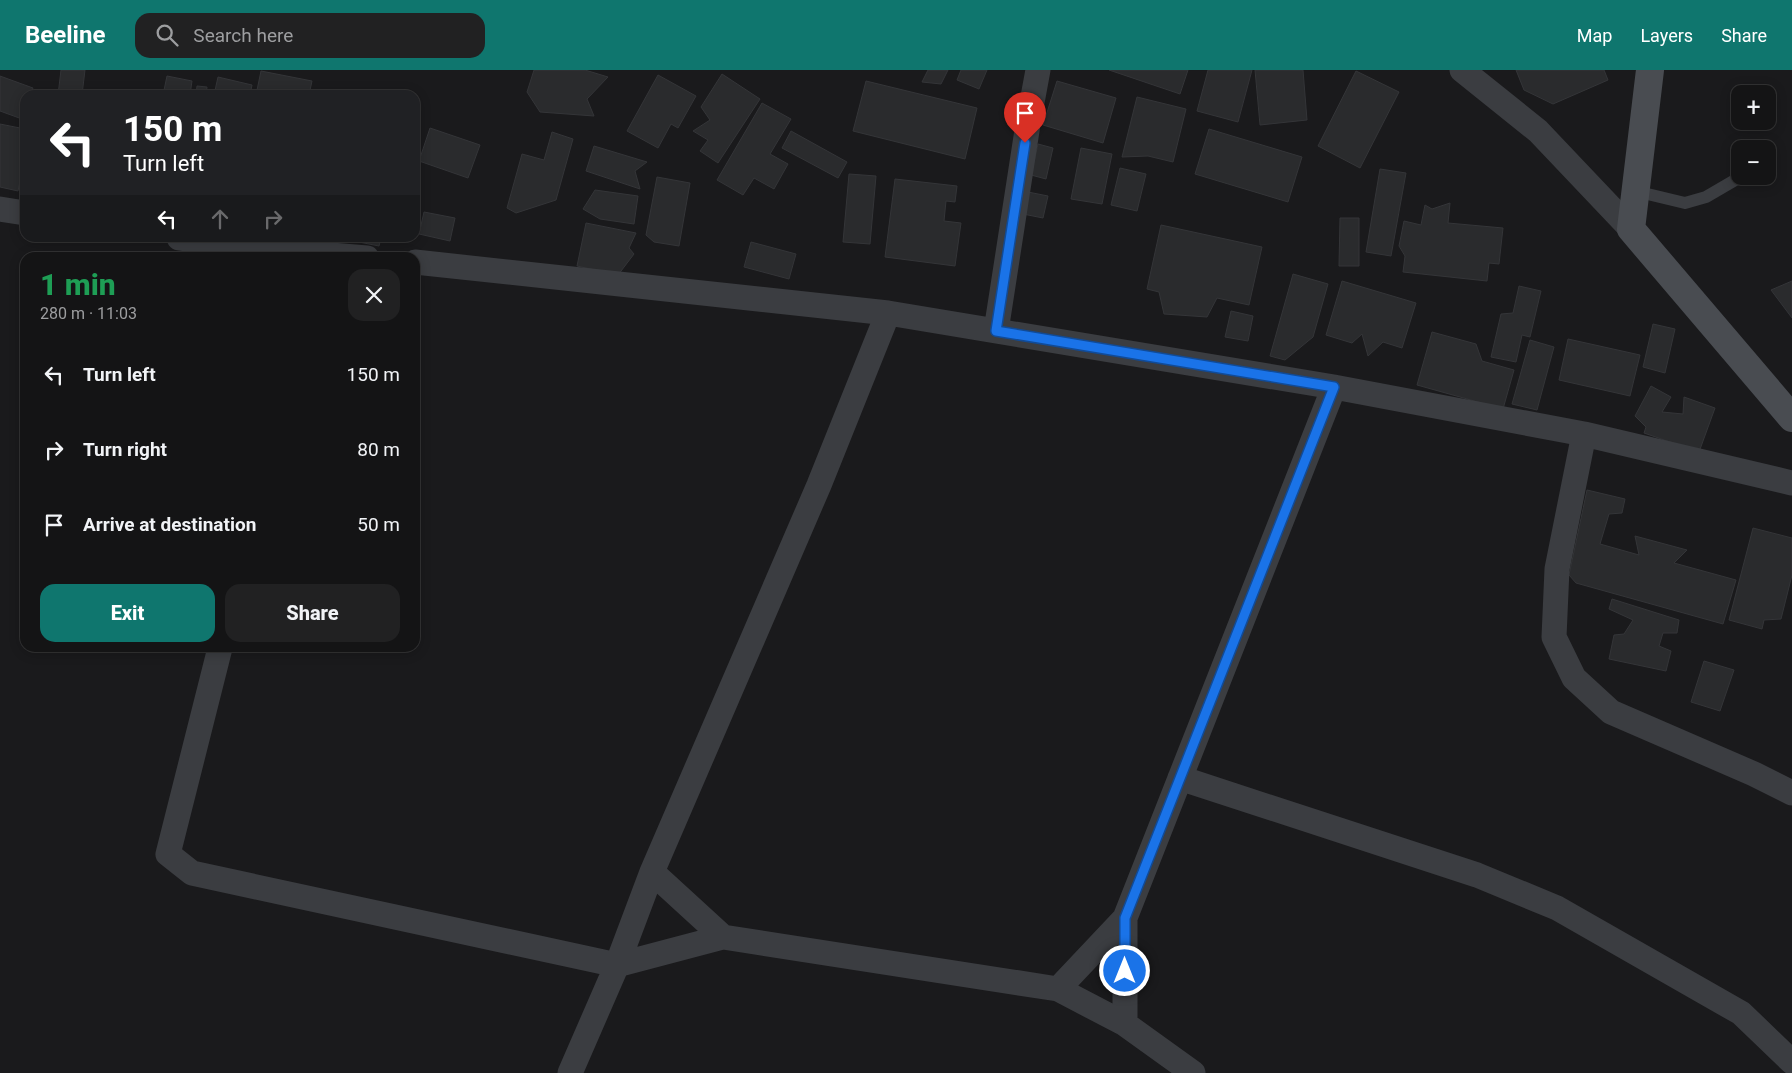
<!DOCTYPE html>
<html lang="en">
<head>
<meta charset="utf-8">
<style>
	:root { --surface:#141415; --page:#212122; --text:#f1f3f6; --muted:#9d9ea0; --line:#333334; --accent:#0f766e }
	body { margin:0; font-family:Roboto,sans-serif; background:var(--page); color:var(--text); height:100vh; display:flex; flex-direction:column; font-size:19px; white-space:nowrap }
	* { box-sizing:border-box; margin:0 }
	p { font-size:16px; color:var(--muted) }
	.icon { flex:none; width:28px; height:28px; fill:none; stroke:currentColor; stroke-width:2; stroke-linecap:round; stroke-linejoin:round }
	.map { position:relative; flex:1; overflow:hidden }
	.drawer { position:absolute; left:20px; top:182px; width:400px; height:400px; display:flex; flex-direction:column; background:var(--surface); border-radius:15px; box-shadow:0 2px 12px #0003,0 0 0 1px var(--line) }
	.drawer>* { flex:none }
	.banner { position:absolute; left:20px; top:20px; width:400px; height:152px; border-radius:15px; box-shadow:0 2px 12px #0003,0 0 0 1px var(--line); background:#202124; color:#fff; overflow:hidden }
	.controls { position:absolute; left:1731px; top:15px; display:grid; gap:10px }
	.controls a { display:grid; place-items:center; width:45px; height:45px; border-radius:10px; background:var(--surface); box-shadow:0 2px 12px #0003,0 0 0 1px var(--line); font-size:25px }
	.pin { position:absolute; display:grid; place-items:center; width:42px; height:42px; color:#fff; margin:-51px -21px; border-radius:50% 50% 50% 0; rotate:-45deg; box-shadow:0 0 5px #0007 }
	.pin .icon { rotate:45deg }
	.me { position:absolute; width:55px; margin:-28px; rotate:0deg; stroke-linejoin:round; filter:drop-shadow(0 0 4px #0008) }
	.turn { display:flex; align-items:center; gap:18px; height:105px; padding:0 20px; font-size:22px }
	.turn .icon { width:65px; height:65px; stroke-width:2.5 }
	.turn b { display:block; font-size:35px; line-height:42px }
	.lanes { display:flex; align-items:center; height:48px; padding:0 20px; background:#0003; justify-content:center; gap:25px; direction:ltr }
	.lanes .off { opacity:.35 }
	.round { display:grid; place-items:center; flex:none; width:52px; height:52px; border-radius:15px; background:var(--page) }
	.overview { display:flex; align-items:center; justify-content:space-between; height:85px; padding:0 20px }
	h1 { font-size:30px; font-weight:800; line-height:38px; color:#1e9e55 }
	.cta { display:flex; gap:10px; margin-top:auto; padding:10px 20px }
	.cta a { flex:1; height:58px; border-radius:15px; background:var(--accent); color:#fff; font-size:20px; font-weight:800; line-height:58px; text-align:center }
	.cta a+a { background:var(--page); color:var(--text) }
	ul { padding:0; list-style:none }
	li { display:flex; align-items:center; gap:15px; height:75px; padding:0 20px }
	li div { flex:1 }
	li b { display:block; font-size:19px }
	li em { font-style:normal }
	header { display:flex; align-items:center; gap:30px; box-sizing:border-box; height:70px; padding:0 25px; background:var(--accent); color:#fff }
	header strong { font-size:24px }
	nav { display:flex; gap:28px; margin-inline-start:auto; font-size:18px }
	.search { width:350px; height:45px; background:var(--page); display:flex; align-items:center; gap:12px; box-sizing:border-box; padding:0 18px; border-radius:15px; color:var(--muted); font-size:19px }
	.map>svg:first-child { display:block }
</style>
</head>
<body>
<header>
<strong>Beeline</strong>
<div class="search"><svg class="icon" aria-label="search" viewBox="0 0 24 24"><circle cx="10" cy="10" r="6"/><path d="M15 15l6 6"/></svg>Search here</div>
<nav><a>Map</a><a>Layers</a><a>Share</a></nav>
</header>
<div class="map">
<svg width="1792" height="1003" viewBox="0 0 1792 1003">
	<rect width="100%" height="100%" fill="#1a1a1c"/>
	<path fill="#2a2b2d" stroke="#343538" d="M 61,0 L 85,0 L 82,25 L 58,25 Z
		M 534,0 L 585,0 L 608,7 L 587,29 L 594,46 L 540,42 L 527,22 Z
		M 928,0 L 948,0 L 941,14 L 922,12 Z
		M 961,0 L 987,0 L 979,19 L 957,10 Z
		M 1109,0 L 1188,0 L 1180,24 Z
		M 1208,0 L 1252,0 L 1238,52 L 1197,41 Z
		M 1255,0 L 1303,0 L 1307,50 L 1260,55 Z
		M 1516,0 L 1604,0 L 1608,10 L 1553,34 L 1524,20 Z
		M 261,1 L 312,11 L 309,25 L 256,25 Z
		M 1356,1 L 1399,22 L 1360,98 L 1318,76 Z
		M 722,4 L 760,29 L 718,93 L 700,81 L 708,70 L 693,61 L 710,50 L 701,37 Z
		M 658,5 L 696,26 L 678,58 L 671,54 L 658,78 L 627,61 Z
		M 0,6 L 33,18 L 30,25 L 25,25 L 25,40 L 22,49 L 0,41 Z
		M 167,6 L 192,11 L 190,25 L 163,25 Z
		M 218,7 L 252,15 L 250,25 L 214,25 Z
		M 866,11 L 977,38 L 965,89 L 853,61 Z
		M 1057,11 L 1116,28 L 1103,73 L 1043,55 Z
		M 197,16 L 207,17 L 206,25 L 196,25 Z
		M 1137,27 L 1186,39 L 1173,92 L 1148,86 L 1122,87 Z
		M 762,33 L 791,49 L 770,84 L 788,94 L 774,119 L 754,108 L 743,125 L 717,110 Z
		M 0,54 L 25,59 L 25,88 L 18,121 L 0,117 Z
		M 430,58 L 480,75 L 468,108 L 419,91 Z
		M 1209,59 L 1302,87 L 1288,132 L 1195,104 Z
		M 791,61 L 847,92 L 838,108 L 782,78 Z
		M 552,62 L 573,69 L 556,130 L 516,143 L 507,138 L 522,84 L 544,90 Z
		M 1038,74 L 1053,78 L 1046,109 L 1031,105 Z
		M 594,76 L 647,92 L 635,101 L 640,119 L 586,101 Z
		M 1081,78 L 1112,84 L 1102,134 L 1071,129 Z
		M 1120,98 L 1146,104 L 1137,141 L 1111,135 Z
		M 1380,99 L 1406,103 L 1391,186 L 1366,182 Z
		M 849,104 L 876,106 L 870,174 L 843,172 Z
		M 657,107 L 690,113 L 679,176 L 654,172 L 646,165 Z
		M 895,109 L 957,116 L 955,132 L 946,131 L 944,151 L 961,153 L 955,196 L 885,187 Z
		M 595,120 L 638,126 L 634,154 L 600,149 L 583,139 Z
		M 1028,122 L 1048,126 L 1043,148 L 1023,144 Z
		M 1450,133 L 1448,153 L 1503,158 L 1499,194 L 1489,193 L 1487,211 L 1403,202 L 1405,186 L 1399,176 L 1404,151 L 1421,155 L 1425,135 L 1432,139 Z
		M 424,142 L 455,148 L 450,171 L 419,164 Z
		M 1340,148 L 1359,148 L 1359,196 L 1339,196 Z
		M 586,153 L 636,163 L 629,178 L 634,184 L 618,205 L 577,196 Z
		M 1161,155 L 1262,177 L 1249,235 L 1217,228 L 1207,247 L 1164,244 L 1159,222 L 1147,219 Z
		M 339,168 L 381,168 L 379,176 Z
		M 751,172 L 796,184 L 789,209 L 744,197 Z
		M 1293,204 L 1328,214 L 1313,267 L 1285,290 L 1270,286 Z
		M 1342,211 L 1416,233 L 1402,278 L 1383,272 L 1368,286 L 1362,264 L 1352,273 L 1326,265 Z
		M 1792,211 L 1792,248 L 1771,220 Z
		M 1519,216 L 1541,221 L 1530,267 L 1522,265 L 1516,292 L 1491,287 L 1501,244 L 1513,243 Z
		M 1231,241 L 1253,246 L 1248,271 L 1225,267 Z
		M 1653,254 L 1675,259 L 1665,303 L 1643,297 Z
		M 1432,262 L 1476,274 L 1482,291 L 1514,300 L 1503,339 L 1417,315 Z
		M 1568,269 L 1640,285 L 1630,326 L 1559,310 Z
		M 1530,270 L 1554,277 L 1537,340 L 1512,334 Z
		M 1651,316 L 1671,327 L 1662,342 L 1683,344 L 1684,327 L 1715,338 L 1699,382 L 1644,363 L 1646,357 L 1635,346 Z
		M 1587,420 L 1625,429 L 1622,443 L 1609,444 L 1600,474 L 1639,485 L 1635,466 L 1687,480 L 1674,493 L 1736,510 L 1723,554 L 1576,513 L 1569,505 Z
		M 1753,458 L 1792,468 L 1792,505 L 1781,549 L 1764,550 L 1762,559 L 1729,550 Z
		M 1612,529 L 1679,550 L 1677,563 L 1663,563 L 1659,576 L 1671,581 L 1666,601 L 1609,589 L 1614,565 L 1624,564 L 1633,550 L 1609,539 Z
		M 1704,591 L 1734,600 L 1720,641 L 1691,632 Z"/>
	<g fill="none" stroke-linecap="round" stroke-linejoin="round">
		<path stroke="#3b3d41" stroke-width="12" d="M 1635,121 L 1685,133 L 1706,127 L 1742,106"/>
		<path stroke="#3b3d41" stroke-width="25" d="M 1462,0 L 1538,61 L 1631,159
			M 0,139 L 25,143
			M 179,168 L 247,178 L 367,188
			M 415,192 L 888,243 L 1334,317 L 1584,364 L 1792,413
			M 996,261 L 1028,54 L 1038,0
			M 1584,364 L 1557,499 L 1554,567 L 1574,608 L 1611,642 L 1754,704 L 1792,723
			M 220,578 L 168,784 L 192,803 L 617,895 L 723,867
			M 1180,708 L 1477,805 L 1557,838 L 1741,943 L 1792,992
			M 652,802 L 723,867 L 1058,919 L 1125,954 L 1193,1003
			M 1058,919 L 1125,848
			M 1125,954 L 1125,848 L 1334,317
			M 570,1003 L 617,895 L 652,802 L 819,415 L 888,243"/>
		<path stroke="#494c51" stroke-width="28" d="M 1650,0 L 1631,159 L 1792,348"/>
	</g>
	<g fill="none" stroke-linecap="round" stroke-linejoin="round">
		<defs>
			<path id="route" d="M 1025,73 L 996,261 L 1334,317 L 1125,848 L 1125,901"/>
		</defs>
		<use href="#route" stroke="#114b97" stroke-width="12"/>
		<use href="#route" stroke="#1a73e8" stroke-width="9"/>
	</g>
</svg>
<div class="controls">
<a>+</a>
<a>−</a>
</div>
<div class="pin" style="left:1025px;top:73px;background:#d93025"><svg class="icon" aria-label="arrive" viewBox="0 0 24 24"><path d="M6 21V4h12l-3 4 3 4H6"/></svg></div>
<svg class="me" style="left:1125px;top:901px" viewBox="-20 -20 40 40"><circle r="17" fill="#1a73e8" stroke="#fff" stroke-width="3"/><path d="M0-11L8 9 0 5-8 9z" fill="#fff"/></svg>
<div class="banner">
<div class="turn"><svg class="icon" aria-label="left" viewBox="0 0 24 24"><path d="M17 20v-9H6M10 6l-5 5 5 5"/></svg><div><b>150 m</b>Turn left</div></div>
<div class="lanes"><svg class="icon" aria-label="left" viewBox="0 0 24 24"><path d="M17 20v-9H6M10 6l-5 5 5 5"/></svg><svg class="icon off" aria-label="ahead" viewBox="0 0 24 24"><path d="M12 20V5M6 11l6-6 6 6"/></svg><svg class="icon off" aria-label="right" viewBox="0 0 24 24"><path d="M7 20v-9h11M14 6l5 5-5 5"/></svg></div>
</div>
<section class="drawer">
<div class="overview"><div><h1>1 min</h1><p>280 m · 11:03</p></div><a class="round"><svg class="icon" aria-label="close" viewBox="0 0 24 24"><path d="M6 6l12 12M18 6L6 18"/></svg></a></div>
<ul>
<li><svg class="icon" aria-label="left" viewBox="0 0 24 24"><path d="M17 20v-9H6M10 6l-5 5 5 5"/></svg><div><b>Turn left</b></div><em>150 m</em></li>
<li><svg class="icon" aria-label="right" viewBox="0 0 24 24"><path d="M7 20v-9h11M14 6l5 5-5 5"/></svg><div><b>Turn right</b></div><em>80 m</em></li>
<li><svg class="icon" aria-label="arrive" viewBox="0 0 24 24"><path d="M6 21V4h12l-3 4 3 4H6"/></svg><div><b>Arrive at destination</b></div><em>50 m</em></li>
</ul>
<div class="cta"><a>Exit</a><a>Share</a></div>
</section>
</div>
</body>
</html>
